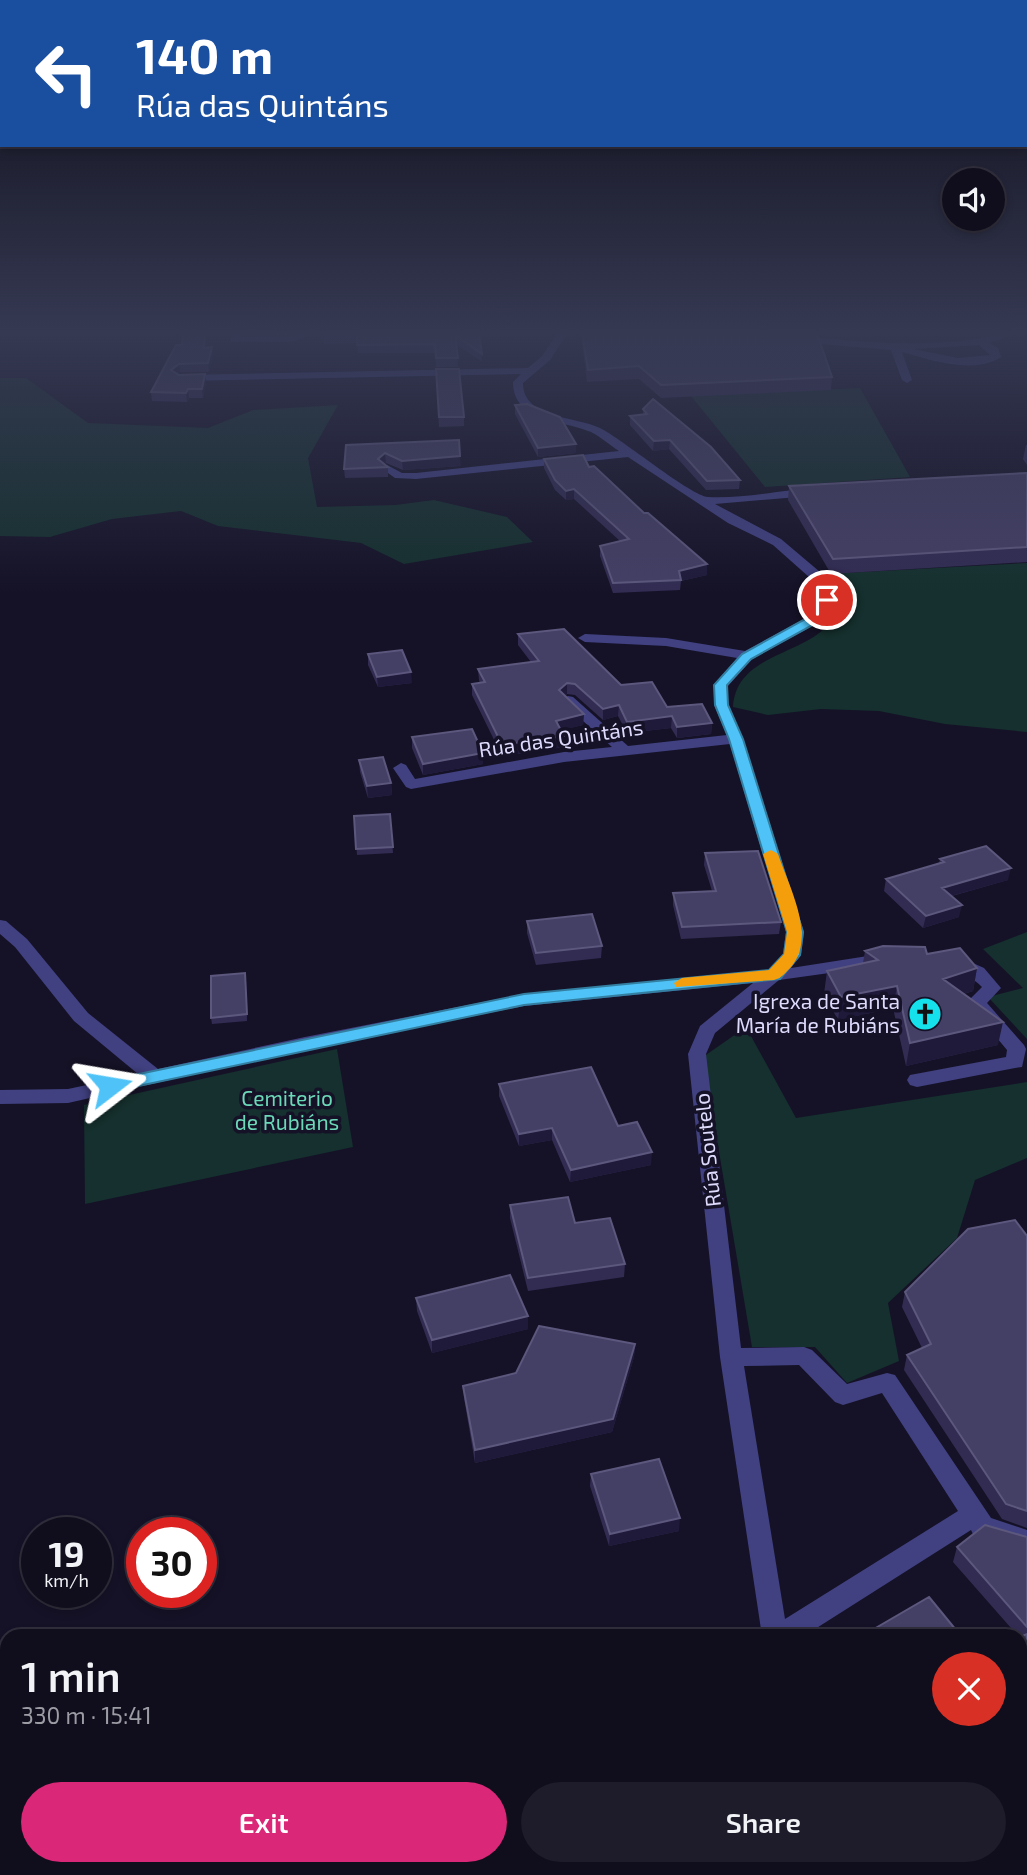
<!DOCTYPE html>
<html lang="en">
<head>
<meta charset="utf-8">
<style>
	:root { --surface:#100e1d; --page:#1e1c2a; --text:#f1f3f6; --muted:#9c9ca4; --line:#302e3b; --accent:#db2777 }
	body { margin:0; font-family:"Exo 2",sans-serif; background:var(--page); color:var(--text); height:100vh; display:flex; flex-direction:column; font-size:26px; white-space:nowrap }
	* { box-sizing:border-box; margin:0 }
	p { font-size:23px; color:var(--muted) }
	.icon { flex:none; width:38px; height:38px; fill:none; stroke:currentColor; stroke-width:2; stroke-linecap:round; stroke-linejoin:round }
	.map { position:relative; flex:1; overflow:hidden }
	.drawer { position:absolute; left:0px; top:1629px; width:1027px; height:247px; display:flex; flex-direction:column; background:var(--surface); border-radius:21px 21px 0 0; box-shadow:0 4px 10px #0003,0 0 0 2px var(--line) }
	.drawer>* { flex:none }
	.guide { position:absolute; left:0px; top:0px; width:1027px; height:147px; box-shadow:0 4px 10px #0003,0 0 0 2px var(--line); background:#1a4fa0; color:#fff; overflow:hidden }
	.fabs { position:absolute; left:942px; top:168px; display:grid; gap:14px }
	.fabs a { display:grid; place-items:center; width:63px; height:63px; border-radius:50%; background:var(--surface); box-shadow:0 4px 10px #0003,0 0 0 2px var(--line); font-size:35px }
	.speed { position:absolute; left:21px; top:1517px; display:flex; gap:14px; font-size:35px; font-weight:700; text-align:center }
	.speed>* { display:grid; place-content:center; width:91px; height:91px; border-radius:50%; background:var(--surface); box-shadow:0 4px 10px #0003,0 0 0 2px var(--line); line-height:1 }
	.speed small { font-size:18px; font-weight:400 }
	.speed .limit { border:10px solid #d22; background:#fff; color:#111 }
	.pin { position:absolute; display:grid; place-items:center; width:60px; height:60px; color:#fff; margin:-30px; border:4px solid #fff; border-radius:50%; box-shadow:0 2px 7px #0007 }
	.me { position:absolute; width:77px; margin:-38px; rotate:76deg; stroke-linejoin:round; filter:drop-shadow(0 0 5px #0008) }
	.turn { display:flex; align-items:center; gap:24px; height:147px; padding:0 21px; font-size:32px }
	.turn .icon { width:91px; height:91px; stroke-width:2.5 }
	.turn b { display:block; font-size:49px; line-height:60px }
	.round { display:grid; place-items:center; flex:none; width:74px; height:74px; border-radius:37px; background:var(--page) }
	.summary { display:flex; align-items:center; justify-content:space-between; height:119px; padding:0 21px }
	h1 { font-size:42px; font-weight:600; line-height:52px }
	.primary-button { display:flex; gap:14px; margin-top:auto; padding:14px 21px }
	.primary-button a { flex:1; height:80px; border-radius:42px; background:var(--accent); color:#fff; font-size:28px; font-weight:600; line-height:80px; text-align:center }
	.primary-button a+a { background:var(--page); color:var(--text) }
	.map>svg:first-child { display:block }
</style>
</head>
<body>
<div class="map">
<svg width="1027" height="1875" viewBox="0 0 1027 1875">
	<rect width="100%" height="100%" fill="#151227"/>
	<path fill="#15302e" d="M 0,378 L 26,378 L 88,423 L 208,428 L 253,410 L 338,405 L 308,458 L 317,507 L 395,505 L 434,500 L 507,517 L 533,542 L 404,564 L 361,543 L 218,526 L 181,511 L 112,519 L 50,537 L 0,536 Z
		M 860,388 L 910,477 L 765,487 L 691,396 Z
		M 1027,563 L 1027,732 L 945,724 L 879,711 L 821,709 L 768,715 L 733,707 C 736,655 800,656 828,625 C 834,619 837,608 841,601 L 837,586 L 826,574 Z
		M 1027,932 L 1027,1039 L 988,997 L 1023,988 L 983,949 Z
		M 746,1027 L 796,1118 L 1027,1082 L 1027,1158 L 975,1180 L 957,1238 L 888,1303 L 899,1361 L 847,1383 L 815,1347 L 752,1347 L 703,1057 Z
		M 337,1049 L 353,1147 L 85,1204 L 84,1105 Z"/>
	<g fill="none" stroke-linecap="round" stroke-linejoin="round">
		<path fill="#414182" fill-rule="evenodd" d="M 236,332 L 317,332 L 292,342 L 231,342 L 231,335 ZM 294,335 L 291,336 L 241,337 L 243,336 Z
			M 558,332 L 568,332 L 550,360 L 523,383 C 523,419 575,416 600,428 C 622,439 691,496 708,497 C 737,499 780,491 810,488 L 816,492 L 810,496 L 715,504 L 781,539 L 820,572 L 834,600 L 818,623 L 752,659 L 728,686 L 728,705 L 743,739 L 804,932 L 801,955 L 791,968 L 887,953 L 896,959 L 887,965 L 779,980 L 715,1033 L 706,1054 L 741,1348 L 804,1347 L 812,1350 L 847,1384 L 887,1373 L 895,1375 L 991,1518 L 1027,1530 L 1027,1552 L 973,1534 L 971,1530 L 804,1636 L 762,1636 L 720,1357 L 688,1054 L 700,1026 L 753,983 L 524,1006 L 305,1049 L 68,1103 L 0,1104 L 0,1090 L 68,1089 L 138,1074 L 74,1021 L 15,947 L 0,934 L 0,920 L 6,921 L 27,939 L 88,1013 L 158,1069 L 305,1037 L 524,994 L 769,970 L 783,954 L 786,932 L 730,744 L 564,762 L 411,789 L 406,787 L 393,768 L 401,763 L 406,765 L 415,779 L 564,752 L 612,747 L 563,703 L 561,700 L 568,696 L 573,697 L 628,746 L 727,735 L 714,705 L 714,685 L 737,658 L 666,646 L 585,642 L 578,638 L 585,634 L 666,638 L 745,651 L 808,617 L 820,600 L 809,577 L 773,545 L 728,523 L 628,457 L 416,479 L 395,478 L 381,468 L 387,465 L 402,473 L 416,473 L 619,451 C 610,445 601,437 591,432 C 563,420 513,422 513,382 L 521,374 L 184,381 L 179,378 L 184,375 L 528,368 L 542,356 ZM 799,1365 L 835,1402 L 843,1405 L 882,1393 L 958,1511 L 785,1619 L 744,1366 Z
			M 1006,332 L 1021,332 L 989,343 L 998,348 L 1001,357 C 973,375 931,360 902,352 L 912,380 L 907,383 L 902,380 L 891,350 L 798,342 L 793,339 L 798,336 C 867,342 939,351 1006,332 ZM 979,345 L 990,355 L 958,358 L 913,349 Z
			M 957,956 L 984,968 L 1001,988 L 987,1003 L 1024,1045 L 1026,1049 L 1022,1067 L 1015,1068 L 917,1087 L 910,1085 L 907,1080 L 910,1075 L 1006,1057 L 1007,1050 L 967,1002 L 982,987 C 972,976 957,973 948,962 Z
			M 1027,1777 L 1027,1805 L 1020,1807 L 1020,1779 Z
			M 156,1869 L 218,1869 L 215,1875 L 153,1875 Z
			M 941,1869 L 973,1869 L 976,1875 L 944,1875 Z"/>
	</g>
	<path fill="#322c53" d="M 206,332 L 205,348 L 212,347 L 213,356 L 209,372 L 180,372 L 178,374 L 206,383 L 203,398 L 189,398 L 187,402 L 152,401 L 151,392 L 182,345 Z
		M 479,332 L 482,362 L 456,344 L 458,367 L 436,367 L 435,353 L 358,353 L 357,343 L 324,344 L 324,335 Z
		M 582,332 L 832,377 L 831,390 L 661,398 L 639,379 L 587,382 L 582,343 Z
		M 436,369 L 464,417 L 464,426 L 439,427 Z
		M 515,405 L 576,453 L 538,457 L 515,414 Z
		M 643,409 L 740,480 L 739,489 L 706,490 L 669,449 L 653,451 L 630,425 L 630,416 L 643,414 Z
		M 346,445 L 461,466 L 403,470 L 386,463 L 384,464 L 388,467 L 388,477 L 345,478 L 344,469 Z
		M 1026,445 L 1027,445 L 1027,465 L 1023,459 Z
		M 544,459 L 589,467 L 707,575 L 681,581 L 680,590 L 613,593 L 600,556 L 600,546 L 620,541 L 574,499 L 566,500 L 555,490 L 544,468 Z
		M 1027,473 L 1027,562 L 831,574 L 788,500 L 789,486 Z
		M 518,634 L 667,707 L 712,723 L 711,734 L 677,738 L 671,728 L 627,733 L 618,716 L 603,720 L 575,695 L 567,694 L 565,696 L 584,714 L 583,725 L 561,730 L 564,747 L 502,756 L 472,695 L 472,684 L 480,683 L 479,680 L 478,669 L 531,662 L 518,645 Z
		M 368,654 L 412,683 L 378,687 L 368,665 Z
		M 412,737 L 483,764 L 423,775 L 412,748 Z
		M 359,760 L 391,783 L 392,795 L 368,798 L 360,772 Z
		M 390,814 L 393,853 L 357,855 L 354,816 Z
		M 705,853 L 781,922 L 779,934 L 681,939 L 673,905 L 673,893 L 712,891 L 704,865 Z
		M 940,859 L 1008,880 L 952,896 L 959,917 L 923,928 L 884,891 L 886,879 L 939,863 Z
		M 527,921 L 602,946 L 601,958 L 536,965 L 527,933 Z
		M 865,951 L 927,954 L 977,968 L 973,991 L 964,994 L 998,1045 L 906,1066 L 893,1008 L 838,1020 L 824,994 L 827,971 L 863,963 Z
		M 246,979 L 247,1021 L 212,1024 L 211,1018 Z
		M 499,1084 L 618,1126 L 651,1165 L 570,1182 L 552,1140 L 519,1146 L 499,1096 Z
		M 510,1205 L 575,1223 L 625,1264 L 624,1277 L 528,1291 L 510,1218 Z
		M 1027,1236 L 1027,1528 L 1002,1519 L 904,1370 L 907,1355 L 922,1348 L 902,1307 L 905,1292 Z
		M 416,1298 L 528,1316 L 528,1329 L 432,1353 L 417,1311 Z
		M 635,1344 L 634,1357 L 612,1432 L 475,1463 L 464,1398 L 463,1386 Z
		M 591,1474 L 679,1531 L 609,1546 L 590,1486 Z
		M 1027,1537 L 1027,1771 L 1020,1772 L 1020,1636 L 1018,1636 L 953,1562 L 957,1547 Z
		M 845,1869 L 939,1869 L 941,1875 L 847,1875 Z"/>
	<path fill="#1f1a3a" d="M 212,347 L 213,356 L 209,372 L 208,363 Z
		M 179,364 L 180,372 L 173,379 L 171,370 Z
		M 205,374 L 206,383 L 203,398 L 202,389 Z
		M 188,389 L 189,398 L 187,402 L 186,393 Z
		M 670,440 L 669,449 L 653,451 L 654,441 Z
		M 576,444 L 576,453 L 538,457 L 538,448 Z
		M 385,453 L 386,463 L 380,467 L 378,459 Z
		M 460,456 L 461,466 L 403,470 L 402,461 Z
		M 574,489 L 574,499 L 566,500 L 566,491 Z
		M 707,564 L 707,575 L 681,581 L 679,571 Z
		M 411,672 L 412,683 L 378,687 L 377,677 Z
		M 567,683 L 567,694 L 559,701 L 559,690 Z
		M 619,705 L 618,716 L 603,720 L 603,709 Z
		M 584,714 L 583,725 L 555,732 L 556,721 Z
		M 672,716 L 671,728 L 627,733 L 627,722 Z
		M 712,723 L 711,734 L 677,738 L 677,727 Z
		M 564,736 L 564,747 L 502,756 L 502,745 Z
		M 483,753 L 483,764 L 423,775 L 423,764 Z
		M 391,783 L 392,795 L 368,798 L 367,786 Z
		M 1011,868 L 1008,880 L 940,899 L 942,888 Z
		M 962,905 L 959,917 L 923,928 L 926,916 Z
		M 977,968 L 973,991 L 939,1001 L 943,979 Z
		M 897,986 L 893,1008 L 838,1020 L 841,997 Z
		M 1003,1022 L 998,1045 L 906,1066 L 910,1043 Z
		M 552,1128 L 552,1140 L 519,1146 L 519,1134 Z
		M 652,1152 L 651,1165 L 570,1182 L 571,1170 Z
		M 528,1316 L 528,1329 L 432,1353 L 432,1340 Z
		M 635,1344 L 634,1357 L 612,1432 L 475,1463 L 475,1450 Z
		M 680,1518 L 679,1531 L 609,1546 L 610,1534 Z"/>
	<path fill="#443f65" stroke="#5c577d" stroke-width="2" d="M 183,332 L 205,332 L 204,348 L 212,347 L 208,363 L 179,364 L 171,370 L 179,375 L 205,374 L 202,389 L 188,389 L 186,393 L 151,392 L 176,345 L 182,345 Z
		M 325,332 L 479,332 L 482,354 L 455,335 L 458,358 L 436,358 L 435,344 L 357,345 L 357,334 L 324,335 Z
		M 582,332 L 817,333 L 832,377 L 661,385 L 639,366 L 588,370 Z
		M 436,369 L 459,369 L 464,417 L 439,417 Z
		M 653,399 L 711,447 L 740,480 L 707,481 L 670,440 L 654,441 L 630,416 L 647,414 L 643,409 Z
		M 527,404 L 560,417 L 576,444 L 538,448 L 515,405 Z
		M 459,440 L 460,456 L 402,461 L 385,453 L 378,459 L 388,467 L 344,469 L 346,445 Z
		M 583,455 L 589,467 L 594,466 L 644,513 L 648,513 L 707,564 L 679,571 L 681,580 L 613,583 L 600,546 L 629,539 L 574,489 L 566,491 L 555,480 L 544,459 Z
		M 1027,473 L 1027,547 L 833,559 L 789,486 Z
		M 564,629 L 621,685 L 652,682 L 667,707 L 702,704 L 712,723 L 677,727 L 672,716 L 627,722 L 619,705 L 603,709 L 575,684 L 567,683 L 559,690 L 584,714 L 556,721 L 564,736 L 502,745 L 472,684 L 485,682 L 478,669 L 539,661 L 518,634 Z
		M 402,650 L 411,672 L 377,677 L 368,654 Z
		M 472,729 L 483,753 L 423,764 L 412,737 Z
		M 383,757 L 391,783 L 367,786 L 359,760 Z
		M 390,814 L 393,847 L 356,849 L 354,816 Z
		M 986,846 L 1011,868 L 942,888 L 962,905 L 926,916 L 886,879 L 944,862 L 940,859 Z
		M 758,851 L 781,922 L 682,927 L 673,893 L 716,891 L 705,853 Z
		M 592,914 L 602,946 L 536,953 L 527,921 Z
		M 883,946 L 925,947 L 927,954 L 960,948 L 977,968 L 943,979 L 1003,1022 L 910,1043 L 897,986 L 841,997 L 827,971 L 878,960 L 865,951 Z
		M 245,973 L 247,1014 L 211,1018 L 211,976 Z
		M 591,1067 L 618,1126 L 637,1122 L 652,1152 L 571,1170 L 552,1128 L 519,1134 L 499,1084 Z
		M 568,1197 L 575,1223 L 610,1218 L 625,1264 L 528,1278 L 510,1205 Z
		M 1015,1220 L 1027,1236 L 1027,1511 L 1006,1504 L 907,1355 L 931,1344 L 905,1292 L 968,1229 Z
		M 510,1275 L 528,1316 L 432,1340 L 416,1298 Z
		M 539,1326 L 635,1344 L 613,1419 L 475,1450 L 463,1386 L 516,1373 Z
		M 659,1459 L 680,1518 L 610,1534 L 591,1474 Z
		M 985,1525 L 1027,1537 L 1027,1627 L 957,1547 Z
		M 929,1597 L 961,1636 L 862,1636 Z
		M 1027,1634 L 1027,1757 L 1020,1758 L 1020,1637 Z
		M 525,1869 L 639,1869 L 639,1872 L 667,1869 L 697,1869 L 698,1875 L 473,1875 Z
		M 853,1869 L 939,1869 L 941,1875 L 856,1875 Z"/>
	<linearGradient id="sky" x2="0" y2="1"><stop stop-color="#0c0a15"/><stop offset="0.56" stop-color="#353952"/><stop offset="1" stop-color="#353952" stop-opacity="0"/></linearGradient>
	<rect width="1027" height="594" fill="url(#sky)"/>
	<path fill="#4fc3f7" stroke="#337fa1" stroke-width="2" d="M 823,597 L 833,600 L 818,622 L 751,659 L 727,685 L 728,705 L 743,739 L 803,932 L 800,955 L 780,979 L 524,1005 L 110,1092 L 104,1090 L 101,1086 L 110,1080 L 524,994 L 769,970 L 784,954 L 787,932 L 729,739 L 715,705 L 714,685 L 742,654 L 809,617 Z"/>
	<path fill="#f59e0b" d="M 771,850 L 778,854 C 789,887 817,937 791,967 C 785,973 782,978 774,980 L 676,987 L 674,983 L 682,978 L 769,970 L 784,954 L 787,932 L 763,854 Z"/>
	<defs>
		<symbol id="church-disc" viewBox="-11 -11 22 22"><circle r="9.5" fill="#15e1ed" stroke="#151227"/><path d="M-1.2-6h2.4v3.5h3.3v2.4h-3.3V6h-2.4V-.1h-3.3v-2.4h3.3Z" fill="#111"/></symbol>
	</defs>
	<g fill-rule="evenodd">
		<use href="#church-disc" x="906" y="995" width="38" height="38"/>
	</g>
	<g text-anchor="middle" stroke-width="7" stroke-linejoin="round" paint-order="stroke">
		<g font-size="21" fill="#dddafc" stroke="#151227">
			<text transform="translate(561 739) rotate(-8)" y="7">Rúa das Quintáns</text>
			<text transform="translate(708 1150) rotate(-96)" y="7">Rúa Soutelo</text>
		</g>
		<g font-size="21" fill="#dddafc" stroke="#151227" text-anchor="end">
			<text x="900" y="1009">Igrexa de Santa<tspan x="900" dy="24">María de Rubiáns</tspan></text>
		</g>
		<g font-size="21" fill="#6bd8b8" stroke="#151227">
			<text x="287" y="1106">Cemiterio<tspan x="287" dy="24">de Rubiáns</tspan></text>
		</g>
	</g>
</svg>
<div class="fabs">
<a><svg class="icon" aria-label="sound" viewBox="0 0 24 24"><path d="M4 9h4l5-4v14l-5-4H4zM17 9q2 3 0 6"/></svg></a>
</div>
<div class="speed"><div>19<small>km/h</small></div><div class="limit">30</div></div>
<div class="pin" style="left:827px;top:600px;background:#d93025"><svg class="icon" aria-label="arrive" viewBox="0 0 24 24"><path d="M6 21V4h12l-3 4 3 4H6"/></svg></div>
<svg class="me" style="left:110px;top:1086px" viewBox="-20 -20 40 40"><path d="M0-17L14 15 0 8-14 15z" fill="#4fc3f7" stroke="#fff" stroke-width="4"/></svg>
<div class="guide">
<div class="turn"><svg class="icon" aria-label="left" viewBox="0 0 24 24"><path d="M17 20v-9H6M10 6l-5 5 5 5"/></svg><div><b>140 m</b>Rúa das Quintáns</div></div>
</div>
<section class="drawer">
<div class="summary"><div><h1>1 min</h1><p>330 m · 15:41</p></div><a class="round" style="background:#d93025;color:#fff"><svg class="icon" aria-label="close" viewBox="0 0 24 24"><path d="M6 6l12 12M18 6L6 18"/></svg></a></div>
<div class="primary-button"><a>Exit</a><a>Share</a></div>
</section>
</div>
</body>
</html>
